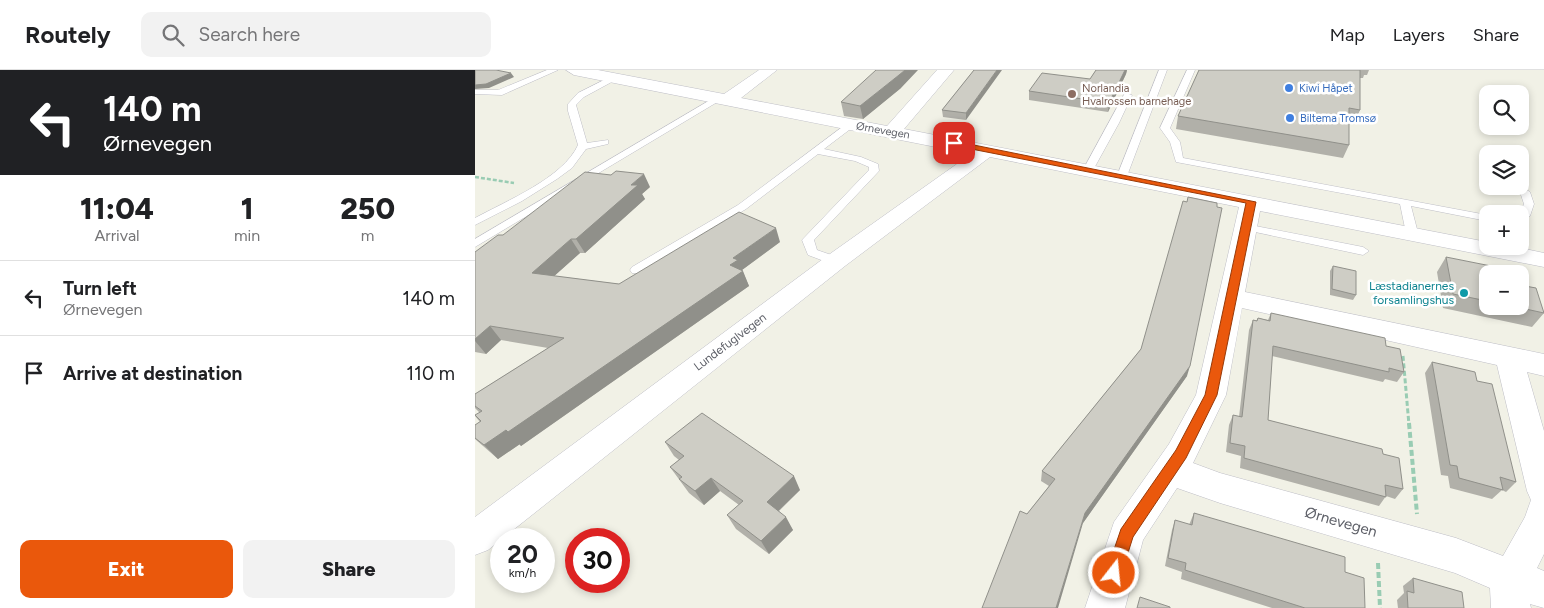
<!DOCTYPE html>
<html lang="en">
<head>
<meta charset="utf-8">
<style>
	:root { --surface:#fff; --page:#f2f2f2; --text:#202124; --muted:#757577; --line:#e0e0e0; --accent:#ea580c }
	body { margin:0; font-family:Figtree,sans-serif; background:var(--page); color:var(--text); height:100vh; display:flex; flex-direction:column; font-size:19px; white-space:nowrap }
	* { box-sizing:border-box; margin:0 }
	p { font-size:16px; color:var(--muted) }
	.icon { flex:none; width:28px; height:28px; fill:none; stroke:currentColor; stroke-width:2; stroke-linecap:round; stroke-linejoin:round }
	.map { position:relative; flex:1; overflow:hidden }
	.sheet { display:flex; flex-direction:column; background:var(--surface); width:475px }
	.sheet>* { flex:none }
	.hud { background:#202124; color:#fff; overflow:hidden }
	.buttons { position:absolute; left:1004px; top:15px; display:grid; gap:10px }
	.buttons a { display:grid; place-items:center; width:50px; height:50px; border-radius:10px; background:var(--surface); box-shadow:0 2px 8px #0003; font-size:25px }
	.speed { position:absolute; left:15px; top:458px; display:flex; gap:10px; font-size:25px; font-weight:700; text-align:center }
	.speed>* { display:grid; place-content:center; width:65px; height:65px; border-radius:50%; background:var(--surface); box-shadow:0 2px 8px #0003; line-height:1 }
	.speed small { font-size:12px; font-weight:400 }
	.speed .limit { border:8px solid #d22; background:#fff; color:#111 }
	.pin { position:absolute; display:grid; place-items:center; width:42px; height:42px; color:#fff; margin:-21px; border-radius:10px; box-shadow:0 2px 8px #0006 }
	.me { position:absolute; width:55px; margin:-28px; rotate:16deg; stroke-linejoin:round; filter:drop-shadow(0 0 4px #0008) }
	.turn { display:flex; align-items:center; gap:18px; height:105px; padding:0 20px; font-size:22px }
	.turn .icon { width:65px; height:65px; stroke-width:2.5 }
	.turn b { display:block; font-size:35px; line-height:42px }
	.eta { display:flex; justify-content:space-evenly; align-items:center; height:85px; text-align:center }
	.eta b { font-size:30px; font-weight:800; line-height:35px }
	.action { display:flex; gap:10px; margin-top:auto; padding:10px 20px }
	.action a { flex:1; height:58px; border-radius:10px; background:var(--accent); color:#fff; font-size:20px; font-weight:800; line-height:58px; text-align:center }
	.action a+a { background:var(--page); color:var(--text) }
	ul { padding:0; list-style:none }
	li { display:flex; align-items:center; gap:15px; height:75px; padding:0 20px; border-top:1px solid var(--line) }
	li div { flex:1 }
	li b { display:block; font-size:19px }
	li em { font-style:normal }
	header { display:flex; align-items:center; gap:30px; box-sizing:border-box; height:70px; padding:0 25px; background:var(--surface); border-bottom:1px solid var(--line) }
	header strong { font-size:24px }
	nav { display:flex; gap:28px; margin-inline-start:auto; font-size:18px }
	.search { width:350px; height:45px; background:var(--page); display:flex; align-items:center; gap:12px; box-sizing:border-box; padding:0 18px; border-radius:10px; color:var(--muted); font-size:19px }
	main { display:flex; flex:1; min-height:0 }
	.map>svg:first-child { display:block }
</style>
</head>
<body>
<header>
<strong>Routely</strong>
<div class="search"><svg class="icon" aria-label="search" viewBox="0 0 24 24"><circle cx="10" cy="10" r="6"/><path d="M15 15l6 6"/></svg>Search here</div>
<nav><a>Map</a><a>Layers</a><a>Share</a></nav>
</header>
<main>
<section class="sheet">
<div class="hud">
<div class="turn"><svg class="icon" aria-label="left" viewBox="0 0 24 24"><path d="M17 20v-9H6M10 6l-5 5 5 5"/></svg><div><b>140 m</b>Ørnevegen</div></div>
</div>
<div class="eta">
<div><b>11:04</b><p>Arrival</p></div>
<div><b>1</b><p>min</p></div>
<div><b>250</b><p>m</p></div>
</div>
<ul>
<li><svg class="icon" aria-label="left" viewBox="0 0 24 24"><path d="M17 20v-9H6M10 6l-5 5 5 5"/></svg><div><b>Turn left</b><p>Ørnevegen</p></div><em>140 m</em></li>
<li><svg class="icon" aria-label="arrive" viewBox="0 0 24 24"><path d="M6 21V4h12l-3 4 3 4H6"/></svg><div><b>Arrive at destination</b></div><em>110 m</em></li>
</ul>
<div class="action"><a>Exit</a><a>Share</a></div>
</section>
<div class="map">
<svg width="1069" height="538" viewBox="0 0 1069 538">
	<rect width="100%" height="100%" fill="#f1f1e6"/>
	<g fill="none" stroke-linecap="round" stroke-linejoin="round">
		<defs>
			<path id="service" d="M 72,0 L 83,0 L 27,25 L 0,24 L 0,20 L 23,20 Z
				M 684,0 L 692,0 L 652,106 L 651,108 L 643,108 L 642,106 Z
				M 712,0 L 720,0 L 695,58 L 705,72 L 708,88 L 1012,145 L 1012,151 L 936,136 L 943,163 L 937,166 L 931,163 L 925,134 L 701,92 L 695,72 L 685,58 Z
				M 137,6 L 144,8 L 109,27 L 101,35 L 112,73 L 133,70 L 133,74 L 111,79 L 97,98 L 82,109 L 47,131 L 0,155 L 0,148 C 31,131 88,108 103,75 L 93,41 L 93,34 L 103,23 Z
				M 650,23 L 657,25 L 644,53 L 617,102 L 609,102 L 608,100 Z
				M 242,26 L 249,28 L 0,177 L 0,169 Z
				M 374,52 L 382,54 L 349,79 L 386,87 L 403,94 L 404,101 L 339,170 L 342,180 L 365,188 L 367,191 L 365,194 L 357,194 L 333,185 L 327,170 L 394,100 L 394,97 L 380,91 L 343,84 L 271,139 L 165,203 L 157,203 L 155,200 L 157,197 L 263,135 Z
				M 1050,119 L 1055,122 L 1059,134 L 1055,146 L 1045,148 L 1045,144 L 1040,144 L 1046,141 L 1049,134 L 1045,122 Z
				M 770,154 L 888,177 L 894,181 L 888,185 L 766,159 L 766,155 Z"/>
			<path id="minor" d="M 91,0 L 123,0 L 249,24 L 284,0 L 302,0 L 266,28 L 412,56 L 462,0 L 479,0 L 429,59 L 1012,172 L 1012,176 L 1036,176 L 1069,183 L 1069,197 L 785,141 L 770,222 L 1069,284 L 1069,306 L 1052,302 L 1069,361 L 1069,484 L 1062,498 L 1069,501 L 1069,538 L 1055,534 L 1056,538 L 1016,538 L 1015,518 L 980,503 L 745,433 L 702,418 L 668,470 L 650,538 L 610,538 L 639,452 L 694,374 L 721,325 L 764,137 L 515,87 L 370,196 L 13,480 L 0,485 L 0,447 L 352,186 L 496,84 L 99,5 ZM 767,238 L 1022,295 L 1052,421 L 1056,430 L 1050,447 L 1028,486 L 981,468 L 745,403 L 718,393 L 751,325 Z"/>
		</defs>
		<use href="#service" stroke="#bebec6" stroke-width="1"/>
		<use href="#minor" stroke="#bebec6" stroke-width="1"/>
		<path stroke="#99ccb3" stroke-width="2.5" stroke-dasharray="4 2" stroke-linecap="butt" d="M 0,107 L 39,113"/>
		<path stroke="#99ccb3" stroke-width="3" stroke-dasharray="5 2.5" stroke-linecap="butt" d="M 928,286 L 934,355"/>
		<path stroke="#99ccb3" stroke-width="4" stroke-dasharray="6 3" stroke-linecap="butt" d="M 934,353 L 942,444
			M 903,493 L 905,538"/>
		<use href="#service" fill="#fff" fill-rule="evenodd"/>
		<use href="#minor" fill="#fff" fill-rule="evenodd"/>
	</g>
	<path fill="#b1b0a9" fill-rule="evenodd" d="M 499,0 L 491,50 L 468,47 L 467,40 Z
		M 621,0 L 652,0 L 651,4 L 633,42 L 554,30 L 554,21 L 615,9 Z
		M 724,0 L 894,0 L 892,5 L 889,5 L 888,8 L 885,8 L 885,40 L 880,52 L 874,51 L 874,75 L 868,88 L 701,59 L 703,46 Z
		M 426,18 L 388,49 L 369,46 L 366,32 Z
		M 175,117 L 167,124 L 170,129 L 110,183 L 105,183 L 79,206 L 144,214 L 305,172 L 267,200 L 274,216 L 46,376 L 45,374 L 23,389 L 0,369 L 0,355 L 5,352 L 0,346 L 5,343 L 0,338 L 0,324 L 73,278 L 26,270 L 11,284 L 0,282 L 0,182 L 28,165 Z
		M 971,187 L 1050,216 L 1069,243 L 1057,257 L 968,238 L 962,202 ZM 1012,204 L 1045,236 L 1012,236 Z
		M 858,196 L 881,225 L 878,230 L 855,225 L 855,201 Z
		M 796,243 L 911,276 L 929,302 L 922,312 L 910,309 L 908,312 L 797,286 L 793,350 L 908,384 L 928,419 L 920,429 L 911,426 L 904,436 L 765,398 L 766,386 L 751,382 L 754,355 L 758,345 L 764,347 L 774,260 L 778,250 L 781,251 L 783,248 L 793,250 Z
		M 666,279 L 712,306 L 608,453 L 552,444 L 574,416 L 566,411 L 567,401 Z
		M 957,292 L 1002,311 L 1041,412 L 1031,422 L 1027,420 L 1017,429 L 975,418 L 973,406 L 966,405 L 950,303 Z
		M 190,372 L 325,420 L 304,441 L 318,460 L 294,484 L 261,459 L 252,445 L 264,435 L 245,421 L 229,435 L 214,423 L 195,397 L 204,390 L 199,386 Z
		M 719,443 L 870,502 L 890,538 L 797,538 L 706,509 L 707,502 L 690,496 L 697,460 L 700,450 L 714,455 Z
		M 938,508 L 989,538 L 923,538 L 922,530 L 929,523 L 928,516 Z"/>
	<path fill="#90908a" d="M 430,0 L 443,0 L 426,18 L 388,49 L 385,36 Z
		M 522,0 L 527,0 L 491,50 L 491,43 Z
		M 650,0 L 652,0 L 651,4 L 633,42 L 634,33 Z
		M 36,3 L 39,7 L 14,18 L 0,19 L 0,15 Z
		M 169,104 L 175,117 L 167,124 L 170,129 L 110,183 L 101,169 L 156,115 Z
		M 301,158 L 305,172 L 267,200 L 267,202 L 268,201 L 274,216 L 46,376 L 33,362 L 255,195 L 258,188 Z
		M 96,169 L 105,183 L 67,217 L 57,203 Z
		M 15,256 L 26,270 L 11,284 L 0,271 L 0,269 Z
		M 715,296 L 712,306 L 608,453 L 583,538 L 581,538 L 610,443 Z
		M 31,360 L 45,374 L 23,389 L 9,375 Z
		M 319,406 L 325,420 L 299,445 L 292,432 Z
		M 236,408 L 245,421 L 229,435 L 220,421 Z
		M 311,447 L 318,460 L 294,484 L 286,471 Z"/>
	<path fill="#cecdc5" stroke="#90908a" d="M 0,0 L 21,0 L 36,3 L 11,14 L 0,15 Z
		M 401,0 L 430,0 L 424,5 L 385,36 L 366,32 Z
		M 499,0 L 522,0 L 491,43 L 467,40 Z
		M 621,0 L 650,0 L 634,33 L 554,21 L 567,3 L 615,9 Z
		M 724,0 L 885,0 L 885,40 L 874,38 L 874,75 L 703,46 Z
		M 141,101 L 169,104 L 156,115 L 163,115 L 101,169 L 96,169 L 57,203 L 144,214 L 264,142 L 301,158 L 258,188 L 263,190 L 255,195 L 268,201 L 33,362 L 31,360 L 9,375 L 0,368 L 0,355 L 6,351 L 0,345 L 7,341 L 0,336 L 0,324 L 89,268 L 15,256 L 0,269 L 0,182 L 23,165 L 28,165 L 110,102 L 136,105 Z
		M 713,127 L 742,133 L 742,137 L 747,138 L 715,296 L 610,443 L 581,538 L 507,538 L 545,441 L 552,444 L 580,409 L 567,401 L 666,279 L 708,131 L 712,132 Z
		M 971,187 L 1046,202 L 1050,216 L 1061,218 L 1069,243 L 1037,236 L 1045,236 L 1045,204 L 1012,204 L 1012,231 L 978,224 Z
		M 858,196 L 881,201 L 881,225 L 857,219 Z
		M 796,243 L 910,268 L 911,276 L 925,279 L 929,302 L 914,298 L 914,302 L 798,276 L 793,350 L 907,379 L 908,384 L 924,388 L 928,419 L 910,415 L 911,427 L 769,388 L 770,376 L 755,373 L 758,345 L 767,347 L 778,250 L 782,251 L 783,248 L 795,251 Z
		M 957,292 L 1000,302 L 1002,311 L 1017,314 L 1041,412 L 1025,407 L 1028,420 L 984,408 L 982,396 L 975,395 Z
		M 227,343 L 319,406 L 292,432 L 311,447 L 286,471 L 252,445 L 268,431 L 236,408 L 220,421 L 204,409 L 207,407 L 195,397 L 209,386 L 190,372 Z
		M 719,443 L 870,487 L 870,502 L 889,508 L 890,538 L 830,538 L 710,500 L 711,493 L 693,488 L 700,450 L 717,455 Z
		M 938,508 L 987,522 L 989,538 L 933,538 L 932,521 L 939,523 Z
		M 665,527 L 695,537 L 695,538 L 662,538 Z"/>
	<path fill="#ea580c" stroke="#983908" d="M 479,71 L 781,132 L 742,325 L 711,388 L 658,467 L 645,508 L 639,511 L 634,508 L 631,503 L 646,459 L 701,380 L 730,325 L 771,133 L 476,75 L 476,71 Z"/>
	<g fill="#3f7fe0" stroke="#fff" stroke-width="2">
		<circle cx="814" cy="18" r="5"/>
		<circle cx="815" cy="48" r="5"/>
	</g>
	<circle fill="#8d6e63" stroke="#fff" stroke-width="2" cx="597" cy="24" r="5"/>
	<circle fill="#0f9aa8" stroke="#fff" stroke-width="2" cx="989" cy="223" r="5"/>
	<g text-anchor="middle" stroke-width="5" stroke-linejoin="round" paint-order="stroke">
		<g font-size="11" fill="#785e54" stroke="#fff" text-anchor="start">
			<text x="607" y="22">Norlandia<tspan x="607" dy="13">Hvalrossen barnehage</tspan></text>
		</g>
		<g font-size="11" fill="#366cbe" stroke="#fff" text-anchor="start">
			<text x="824" y="22">Kiwi Håpet</text>
			<text x="825" y="52">Biltema Tromsø</text>
		</g>
		<g font-size="11" fill="#5e6068" stroke="#fff">
			<text transform="translate(408 60) rotate(10)" y="4">Ørnevegen</text>
		</g>
		<g font-size="12" fill="#0d838f" stroke="#fff" text-anchor="end">
			<text x="979" y="220">Læstadianernes<tspan x="979" dy="14">forsamlingshus</tspan></text>
		</g>
		<g font-size="12" fill="#5e6068" stroke="#fff">
			<text transform="translate(255 272) rotate(-37)" y="4">Lundefuglvegen</text>
		</g>
		<g font-size="15" fill="#5e6068" stroke="#fff">
			<text transform="translate(866 452) rotate(16)" y="5">Ørnevegen</text>
		</g>
	</g>
</svg>
<div class="buttons">
<a><svg class="icon" aria-label="search" viewBox="0 0 24 24"><circle cx="10" cy="10" r="6"/><path d="M15 15l6 6"/></svg></a>
<a><svg class="icon" aria-label="layers" viewBox="0 0 24 24"><path d="M12 4l9 5-9 5-9-5zM3 14l9 5 9-5"/></svg></a>
<a>+</a>
<a>−</a>
</div>
<div class="speed"><div>20<small>km/h</small></div><div class="limit">30</div></div>
<div class="pin" style="left:479px;top:73px;background:#d93025"><svg class="icon" aria-label="arrive" viewBox="0 0 24 24"><path d="M6 21V4h12l-3 4 3 4H6"/></svg></div>
<svg class="me" style="left:639px;top:503px" viewBox="-20 -20 40 40"><circle r="17" fill="#ea580c" stroke="#fff" stroke-width="3"/><path d="M0-11L8 9 0 5-8 9z" fill="#fff"/></svg>
</div>
</main>
</body>
</html>
